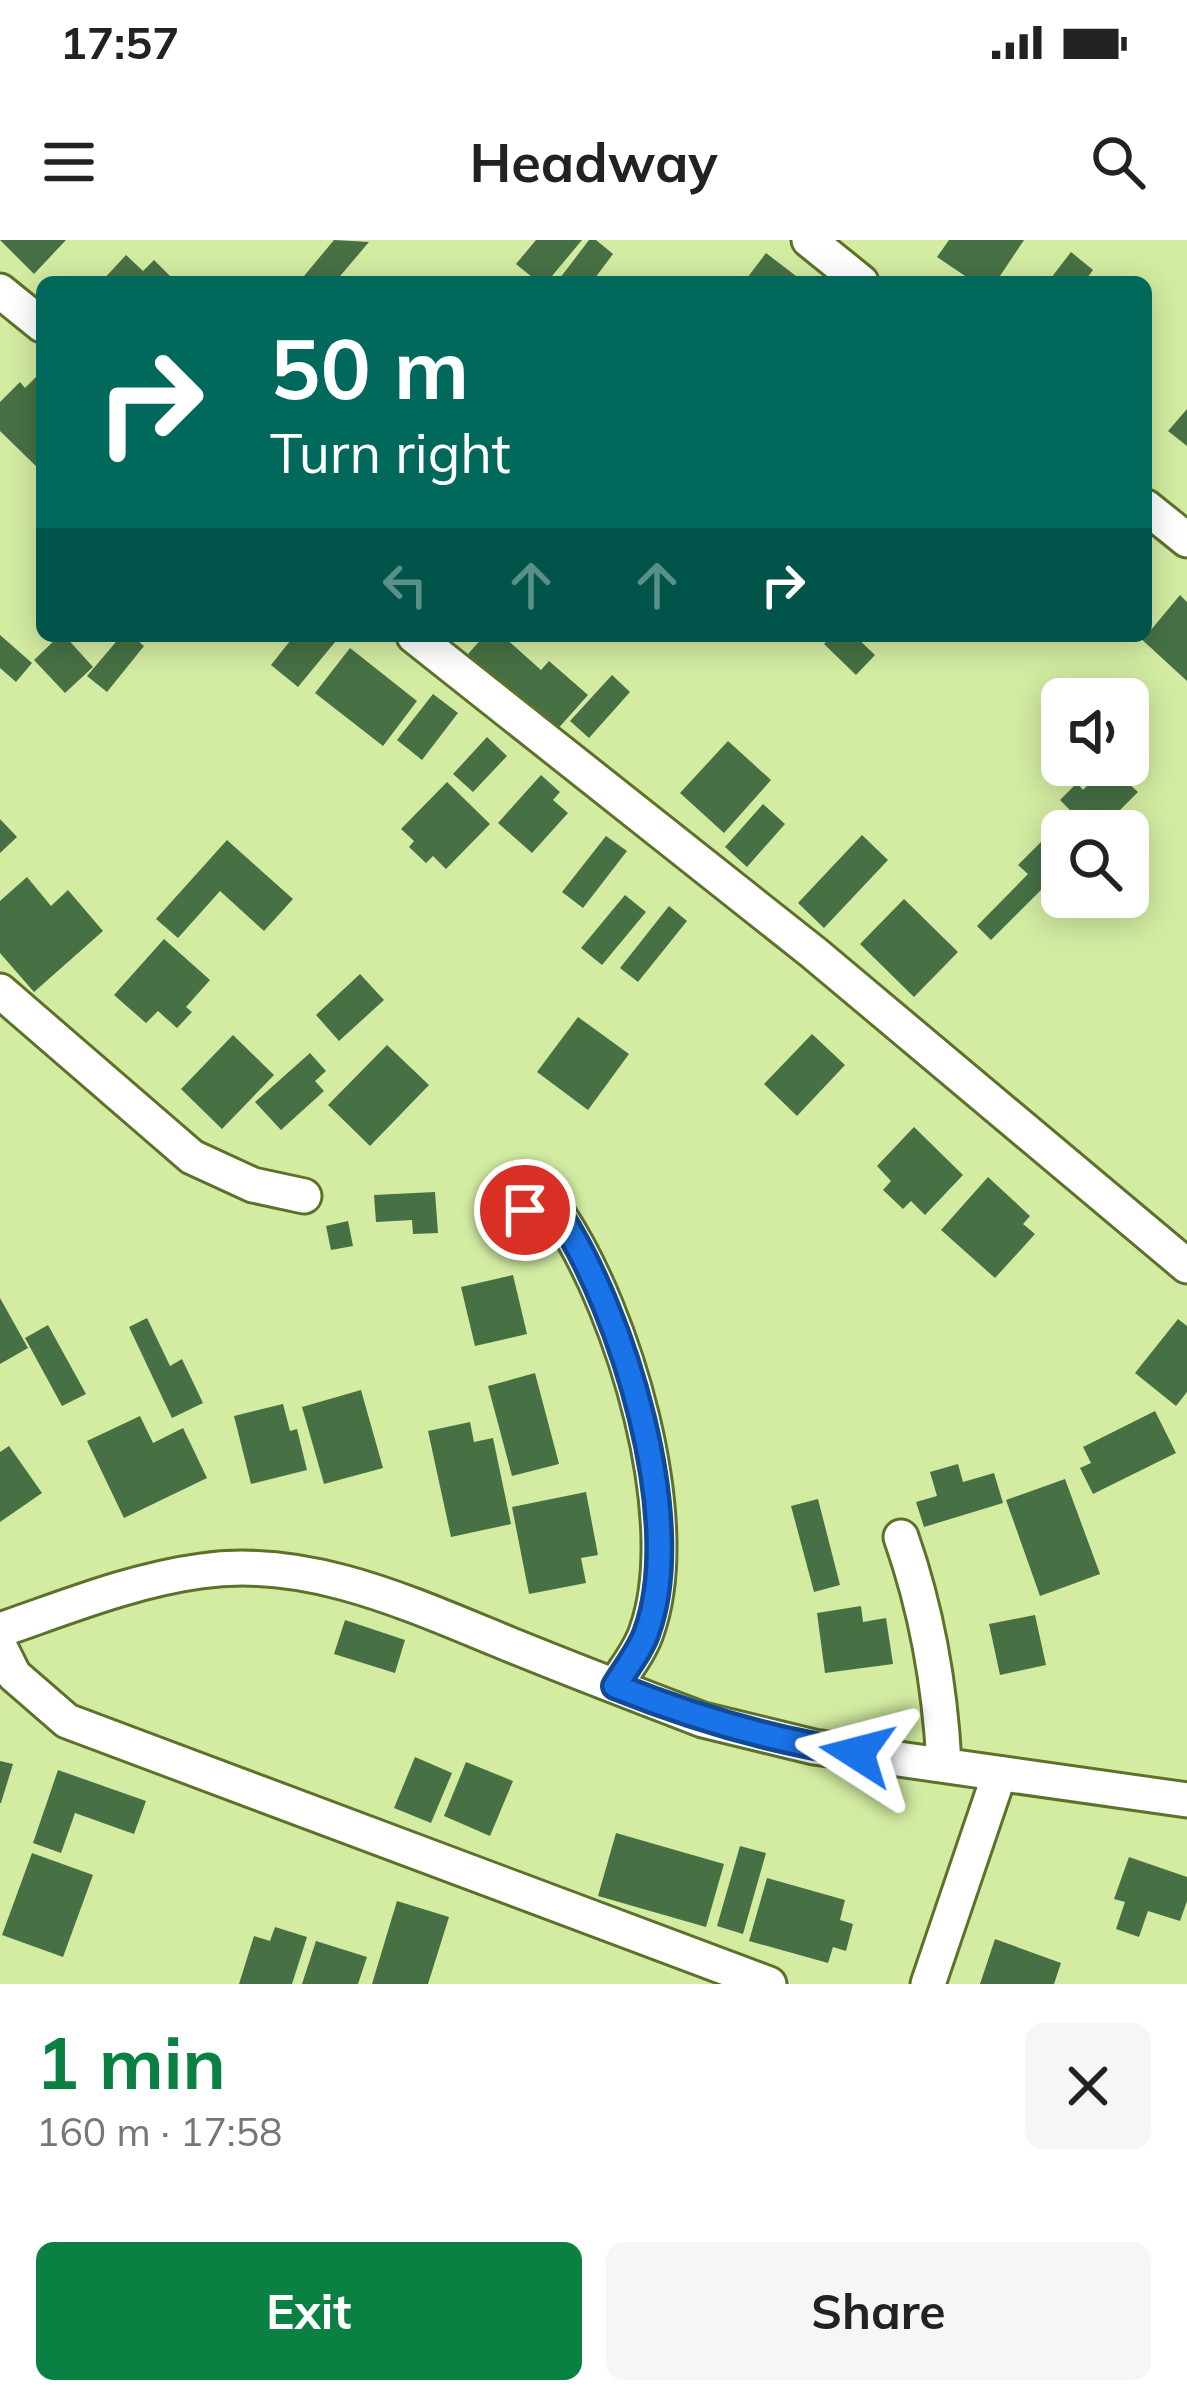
<!DOCTYPE html>
<html lang="en">
<head>
<meta charset="utf-8">
<style>
	:root { --surface:#fff; --page:#f6f6f6; --text:#222; --muted:#767676; --accent:#0b8043 }
	body { margin:0; font-family:Mulish,sans-serif; background:var(--page); color:var(--text); height:100vh; display:flex; flex-direction:column; font-size:45px; white-space:nowrap }
	* { box-sizing:border-box; margin:0 }
	p { font-size:39px; color:var(--muted) }
	.icon { flex:none; width:66px; height:66px; fill:none; stroke:currentColor; stroke-width:2; stroke-linecap:round; stroke-linejoin:round }
	.map { position:relative; height:1744px; overflow:hidden }
	.sheet { display:flex; flex-direction:column; background:var(--surface); flex:1 }
	.sheet>* { flex:none }
	.top-card { position:absolute; left:36px; top:36px; width:1116px; height:366px; border-radius:18px; box-shadow:0 6px 30px #0003; background:#00695c; color:#fff; overflow:hidden }
	.tools { position:absolute; left:1041px; top:438px; display:grid; gap:24px }
	.tools a { display:grid; place-items:center; width:108px; height:108px; border-radius:18px; background:var(--surface); box-shadow:0 6px 30px #0003; font-size:60px }
	.pin { position:absolute; display:grid; place-items:center; width:102px; height:102px; color:#fff; margin:-51px; border:6px solid #fff; border-radius:50%; box-shadow:0 3px 12px #0007 }
	.me { position:absolute; width:132px; margin:-66px; rotate:279deg; stroke-linejoin:round; filter:drop-shadow(0 0 9px #0008) }
	.turn { display:flex; align-items:center; gap:42px; height:252px; padding:0 36px; font-size:54px }
	.turn .icon { width:156px; height:156px; stroke-width:2.5 }
	.turn b { display:block; font-size:84px; line-height:102px }
	.lanes { display:flex; align-items:center; height:114px; padding:0 36px; background:#0003; justify-content:center; gap:60px; direction:ltr }
	.lanes .off { opacity:.35 }
	.round { display:grid; place-items:center; flex:none; width:126px; height:126px; border-radius:18px; background:var(--page) }
	.overview { display:flex; align-items:center; justify-content:space-between; height:204px; padding:0 36px }
	h1 { font-size:72px; font-weight:700; line-height:90px; color:var(--accent) }
	.primary-button { display:flex; gap:24px; margin-top:auto; padding:24px 36px }
	.primary-button a { flex:1; height:138px; border-radius:18px; background:var(--accent); color:#fff; font-size:48px; font-weight:700; line-height:138px; text-align:center }
	.primary-button a+a { background:var(--page); color:var(--text) }
	.status { display:flex; justify-content:space-between; align-items:center; height:84px; padding:0 60px; background:var(--surface); direction:ltr }
	.status svg { height:33px; fill:currentColor }
	header { display:flex; justify-content:space-between; align-items:center; height:156px; padding:0 36px; background:var(--surface); font-size:54px; font-weight:700 }
	.map>svg:first-child { display:block }
</style>
</head>
<body>
<div class="status"><b>17:57</b><svg viewBox="0 0 49 12"><path d="M0 12V9h3v3zM5 12V6h3v6zM10 12V3h3v9zM15 12V0h3v12zM26 1h20v11H26zM47 4h2v5h-2z"/></svg></div>
<header><svg class="icon" aria-label="menu" viewBox="0 0 24 24"><path d="M4 6h16M4 12h16M4 18h16"/></svg>Headway<svg class="icon" aria-label="search" viewBox="0 0 24 24"><circle cx="10" cy="10" r="6"/><path d="M15 15l6 6"/></svg></header>
<div class="map">
<svg width="1187" height="1744" viewBox="0 0 1187 1744">
	<rect width="100%" height="100%" fill="#d3eca2"/>
	<path fill="#477145" d="M 0,0 L 66,0 L 34,34 Z
		M 334,0 L 369,2 L 335,42 L 299,42 Z
		M 536,0 L 582,0 L 547,42 L 538,42 L 516,24 Z
		M 589,0 L 596,0 L 613,14 L 592,42 L 557,42 Z
		M 949,0 L 1024,0 L 996,42 L 974,42 L 937,17 Z
		M 1071,12 L 1093,30 L 1084,42 L 1048,42 Z
		M 766,13 L 796,36 L 791,42 L 744,42 Z
		M 126,15 L 143,31 L 154,20 L 176,42 L 101,42 Z
		M 42,131 L 42,232 L 0,191 L 0,162 L 20,142 L 25,148 Z
		M 1187,169 L 1187,206 L 1168,191 Z
		M 1180,355 L 1187,362 L 1187,441 L 1138,396 L 1146,396 Z
		M 0,395 L 32,423 L 16,442 L 0,428 Z
		M 59,396 L 65,396 L 93,427 L 65,453 L 34,420 Z
		M 121,396 L 132,396 L 144,406 L 107,452 L 87,436 Z
		M 294,396 L 340,396 L 298,447 L 271,425 Z
		M 484,396 L 503,396 L 541,430 L 549,421 L 588,455 L 555,492 L 468,414 Z
		M 832,396 L 855,396 L 875,415 L 856,435 L 824,404 Z
		M 350,408 L 417,461 L 383,506 L 315,453 Z
		M 612,435 L 630,452 L 589,498 L 570,481 Z
		M 433,454 L 458,473 L 422,520 L 397,500 Z
		M 487,497 L 507,516 L 473,552 L 453,534 Z
		M 728,501 L 771,540 L 724,593 L 680,553 Z
		M 1108,525 L 1138,552 L 1099,591 L 1091,591 L 1060,560 L 1077,543 L 1083,550 Z
		M 541,535 L 560,552 L 553,560 L 568,573 L 532,613 L 498,583 Z
		M 447,542 L 490,584 L 446,629 L 433,616 L 426,623 L 409,607 L 414,601 L 401,589 Z
		M 763,564 L 785,584 L 747,627 L 725,607 Z
		M 1069,574 L 1086,591 L 1062,591 L 1062,629 L 991,700 L 977,686 L 1028,634 L 1018,625 Z
		M 0,579 L 17,597 L 0,613 Z
		M 862,595 L 888,620 L 824,688 L 798,663 Z
		M 606,596 L 627,611 L 583,668 L 562,652 Z
		M 227,600 L 293,659 L 264,691 L 220,651 L 178,698 L 156,679 Z
		M 27,637 L 51,666 L 68,650 L 103,691 L 34,752 L 0,713 L 0,661 Z
		M 625,655 L 646,672 L 602,725 L 581,708 Z
		M 904,659 L 958,712 L 914,757 L 860,704 Z
		M 669,666 L 687,681 L 638,742 L 620,728 Z
		M 164,699 L 210,740 L 186,767 L 192,772 L 177,788 L 158,771 L 146,783 L 114,755 Z
		M 360,734 L 384,760 L 339,801 L 316,775 Z
		M 578,777 L 629,814 L 588,870 L 537,832 Z
		M 812,794 L 845,825 L 797,876 L 764,844 Z
		M 233,795 L 274,835 L 222,889 L 181,849 Z
		M 387,805 L 429,845 L 370,906 L 328,865 Z
		M 310,813 L 326,831 L 315,841 L 324,851 L 281,890 L 255,862 Z
		M 914,887 L 963,935 L 925,975 L 911,961 L 903,969 L 883,950 L 891,941 L 877,926 Z
		M 988,937 L 1030,976 L 1023,984 L 1035,994 L 995,1038 L 941,990 Z
		M 435,952 L 438,993 L 413,994 L 412,980 L 376,982 L 374,955 Z
		M 348,981 L 353,1006 L 331,1010 L 326,986 Z
		M 513,1035 L 527,1094 L 475,1106 L 461,1047 Z
		M 0,1058 L 28,1108 L 0,1124 Z
		M 147,1078 L 170,1126 L 182,1119 L 203,1163 L 172,1178 L 129,1087 Z
		M 1178,1079 L 1187,1086 L 1187,1152 L 1176,1166 L 1135,1133 Z
		M 48,1085 L 86,1154 L 62,1166 L 25,1098 Z
		M 535,1133 L 559,1224 L 512,1236 L 488,1146 Z
		M 361,1150 L 383,1228 L 324,1244 L 302,1167 Z
		M 283,1164 L 290,1191 L 297,1189 L 307,1230 L 251,1244 L 234,1176 Z
		M 1155,1171 L 1176,1213 L 1093,1254 L 1080,1228 L 1091,1223 L 1083,1207 Z
		M 140,1176 L 153,1203 L 183,1188 L 207,1238 L 124,1278 L 87,1201 Z
		M 470,1182 L 474,1202 L 493,1198 L 511,1284 L 451,1297 L 428,1191 Z
		M 9,1206 L 42,1253 L 0,1282 L 0,1212 Z
		M 958,1224 L 963,1242 L 994,1233 L 1003,1263 L 924,1287 L 916,1262 L 937,1256 L 930,1232 Z
		M 1065,1239 L 1100,1334 L 1040,1356 L 1006,1260 Z
		M 586,1252 L 598,1315 L 581,1318 L 586,1343 L 529,1354 L 512,1267 Z
		M 818,1259 L 840,1345 L 814,1352 L 791,1266 Z
		M 861,1366 L 863,1382 L 886,1378 L 893,1424 L 825,1433 L 817,1373 Z
		M 1035,1375 L 1046,1425 L 1000,1435 L 989,1384 Z
		M 345,1380 L 405,1400 L 395,1433 L 334,1414 Z
		M 415,1517 L 452,1533 L 431,1583 L 394,1568 Z
		M 0,1521 L 13,1524 L 1,1563 L 0,1563 Z
		M 466,1522 L 513,1541 L 490,1596 L 444,1576 Z
		M 58,1530 L 146,1561 L 134,1594 L 75,1573 L 61,1613 L 33,1603 Z
		M 616,1593 L 724,1624 L 706,1687 L 598,1656 Z
		M 740,1606 L 766,1613 L 743,1694 L 717,1686 Z
		M 32,1613 L 93,1635 L 63,1717 L 2,1695 Z
		M 1129,1617 L 1187,1637 L 1187,1661 L 1180,1681 L 1148,1671 L 1139,1697 L 1116,1689 L 1125,1662 L 1114,1659 Z
		M 767,1638 L 845,1660 L 840,1680 L 853,1684 L 846,1711 L 833,1707 L 828,1723 L 749,1701 Z
		M 397,1661 L 449,1677 L 428,1744 L 372,1744 Z
		M 275,1687 L 307,1697 L 292,1744 L 239,1744 L 254,1696 L 270,1701 Z
		M 995,1699 L 1061,1723 L 1054,1744 L 980,1744 Z
		M 316,1701 L 367,1717 L 358,1744 L 302,1744 Z"/>
	<g fill="none" stroke-linecap="round" stroke-linejoin="round">
		<defs>
			<path id="minor" d="M 809,0 L 861,42
				M 0,51 L 42,85
				M 1146,267 L 1187,300
				M 414,396 L 814,713 L 1187,1026
				M 0,751 L 192,917 L 253,945 L 304,956
				M 502,967 L 560,977 C 623,1072 686,1278 647,1390 C 641,1410 625,1429 615,1446
				M 901,1297 C 927,1371 940,1445 944,1524
				M 0,1390 C 64,1368 133,1340 201,1331 C 311,1315 417,1367 516,1407 C 578,1432 640,1456 703,1480 L 814,1507 L 1187,1560
				M 0,1407 L 14,1435 L 67,1481 L 769,1744
				M 928,1744 L 999,1535"/>
		</defs>
		<use href="#minor" stroke="#5d712b" stroke-width="39"/>
		<use href="#minor" stroke="#fff" stroke-width="33"/>
	</g>
	<g fill="none" stroke-linecap="round" stroke-linejoin="round">
		<defs>
			<path id="route" d="M 525,970 L 560,976 C 622,1072 687,1279 647,1391 C 641,1410 625,1429 615,1446 C 695,1478 772,1501 857,1513"/>
		</defs>
		<use href="#route" stroke="#114b97" stroke-width="30"/>
		<use href="#route" stroke="#1a73e8" stroke-width="21"/>
	</g>
</svg>
<div class="tools">
<a><svg class="icon" aria-label="sound" viewBox="0 0 24 24"><path d="M4 9h4l5-4v14l-5-4H4zM17 9q2 3 0 6"/></svg></a>
<a><svg class="icon" aria-label="search" viewBox="0 0 24 24"><circle cx="10" cy="10" r="6"/><path d="M15 15l6 6"/></svg></a>
</div>
<div class="pin" style="left:525px;top:970px;background:#d93025"><svg class="icon" aria-label="arrive" viewBox="0 0 24 24"><path d="M6 21V4h12l-3 4 3 4H6"/></svg></div>
<svg class="me" style="left:857px;top:1513px" viewBox="-20 -20 40 40"><path d="M0-17L14 15 0 8-14 15z" fill="#1a73e8" stroke="#fff" stroke-width="4"/></svg>
<div class="top-card">
<div class="turn"><svg class="icon" aria-label="right" viewBox="0 0 24 24"><path d="M7 20v-9h11M14 6l5 5-5 5"/></svg><div><b>50 m</b>Turn right</div></div>
<div class="lanes"><svg class="icon off" aria-label="left" viewBox="0 0 24 24"><path d="M17 20v-9H6M10 6l-5 5 5 5"/></svg><svg class="icon off" aria-label="ahead" viewBox="0 0 24 24"><path d="M12 20V5M6 11l6-6 6 6"/></svg><svg class="icon off" aria-label="ahead" viewBox="0 0 24 24"><path d="M12 20V5M6 11l6-6 6 6"/></svg><svg class="icon" aria-label="right" viewBox="0 0 24 24"><path d="M7 20v-9h11M14 6l5 5-5 5"/></svg></div>
</div>
</div>
<section class="sheet">
<div class="overview"><div><h1>1 min</h1><p>160 m · 17:58</p></div><a class="round"><svg class="icon" aria-label="close" viewBox="0 0 24 24"><path d="M6 6l12 12M18 6L6 18"/></svg></a></div>
<div class="primary-button"><a>Exit</a><a>Share</a></div>
</section>
</body>
</html>
